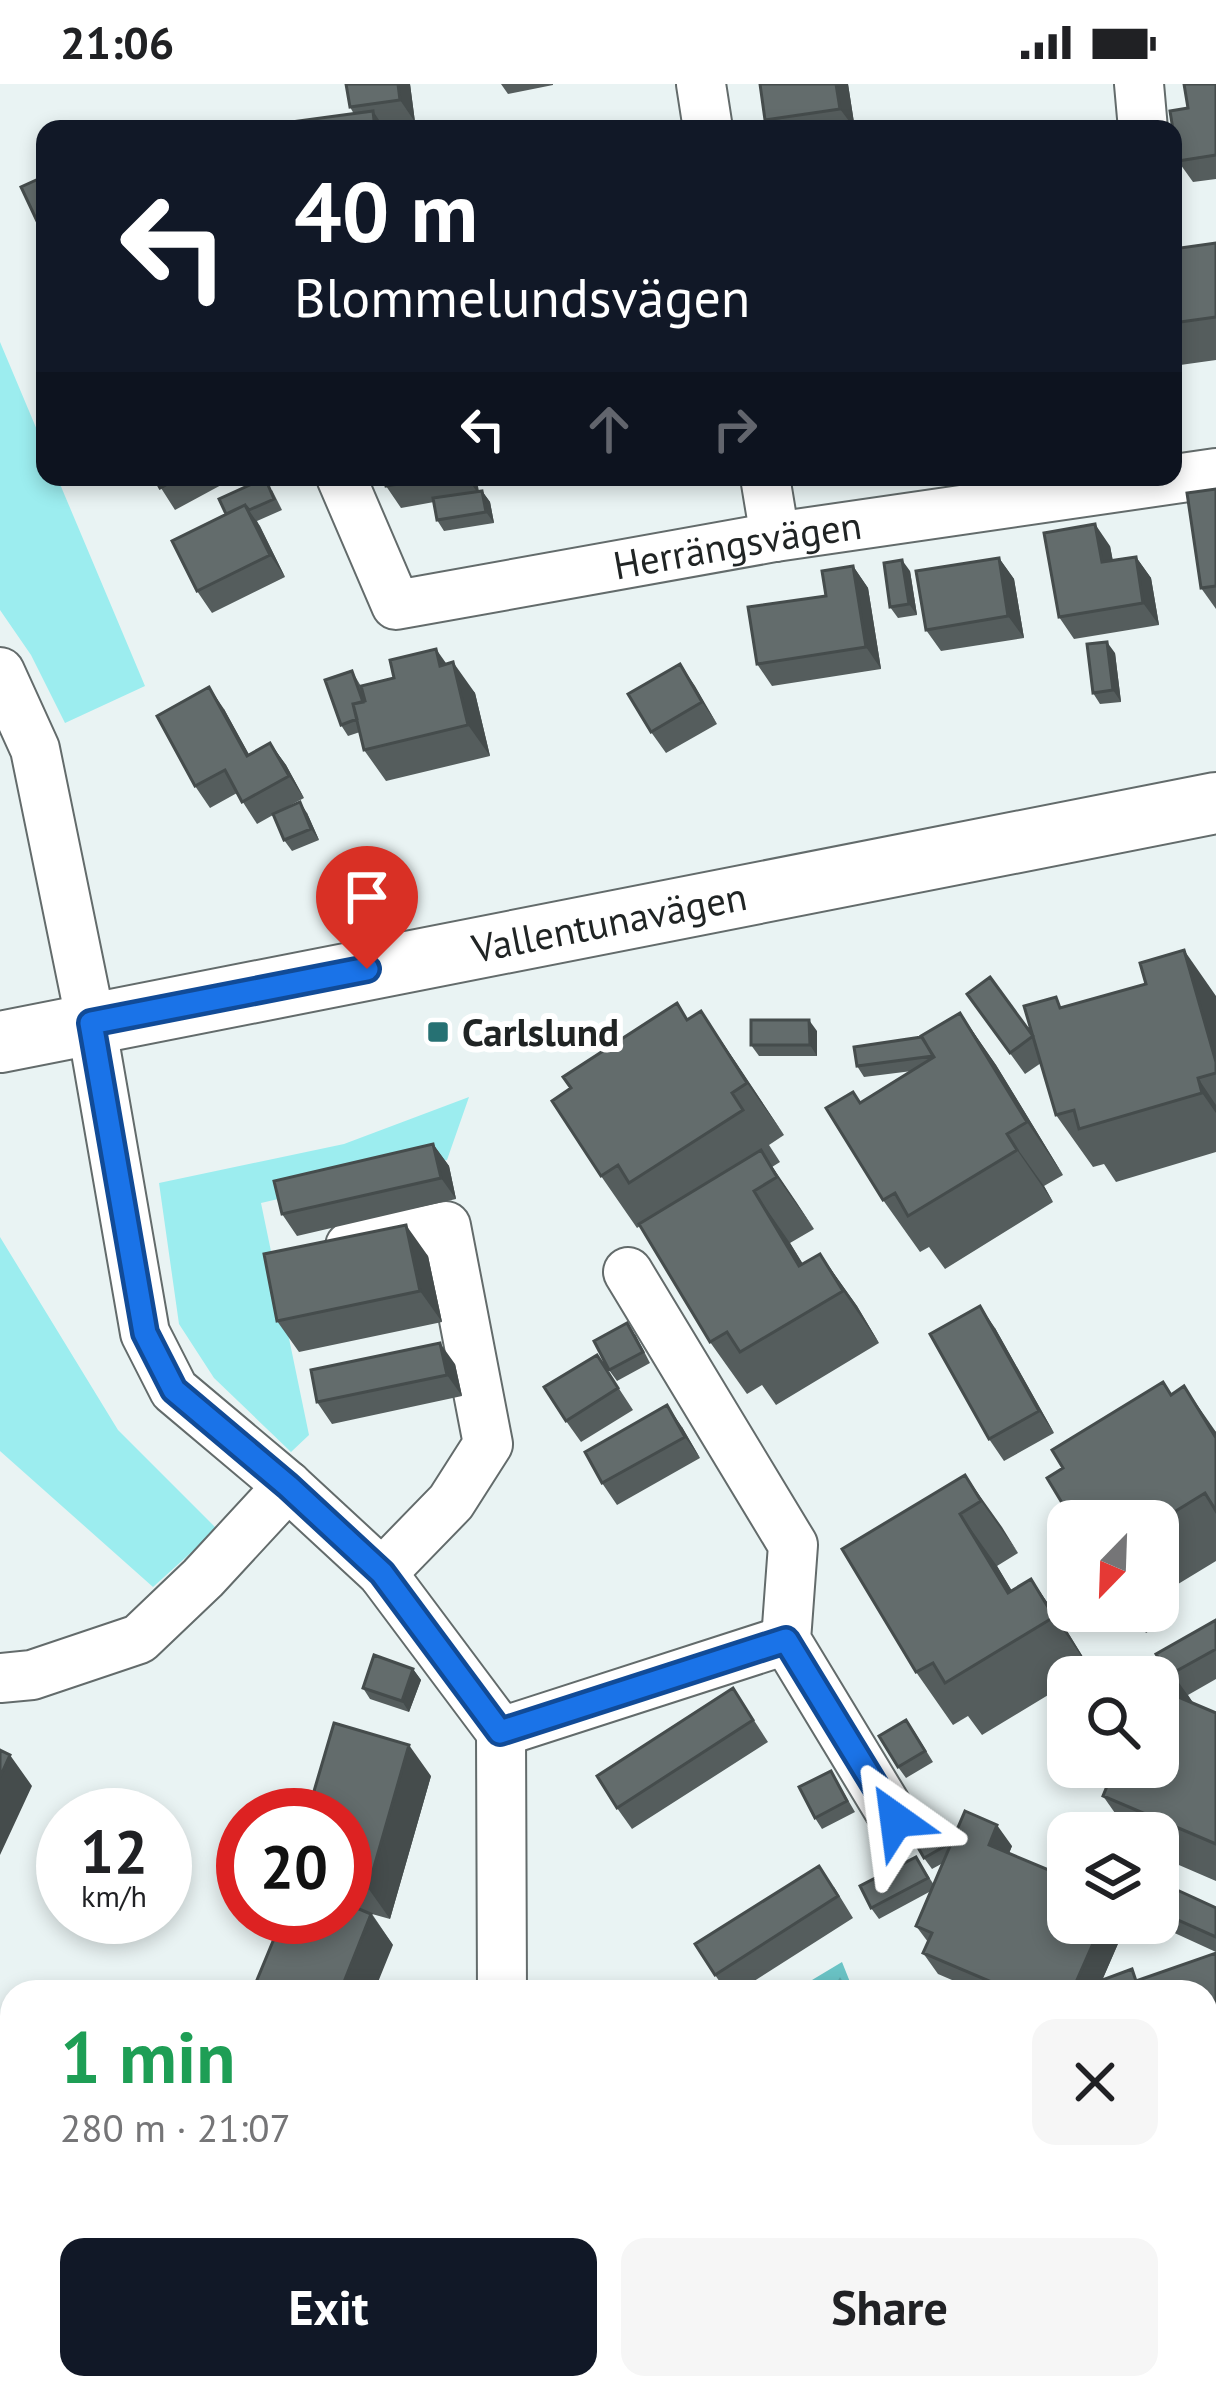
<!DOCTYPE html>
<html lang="en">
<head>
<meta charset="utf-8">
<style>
	:root { --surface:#fff; --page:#f6f6f6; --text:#202124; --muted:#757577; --accent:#111827 }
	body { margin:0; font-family:"PT Sans",sans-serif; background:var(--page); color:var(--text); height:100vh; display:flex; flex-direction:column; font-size:45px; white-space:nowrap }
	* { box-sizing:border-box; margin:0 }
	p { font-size:39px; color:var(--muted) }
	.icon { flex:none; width:66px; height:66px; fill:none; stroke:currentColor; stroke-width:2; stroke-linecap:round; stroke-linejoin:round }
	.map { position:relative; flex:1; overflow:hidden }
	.sheet { position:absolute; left:0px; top:1896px; width:1218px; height:420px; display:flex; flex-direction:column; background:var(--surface); border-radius:36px 36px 0 0; box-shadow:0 6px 18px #0003 }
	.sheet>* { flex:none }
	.guide { position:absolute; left:36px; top:36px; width:1146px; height:366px; border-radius:24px; box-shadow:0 6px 18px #0003; background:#111827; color:#fff; overflow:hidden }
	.needle { width:78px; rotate:203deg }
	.fabs { position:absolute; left:1047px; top:1416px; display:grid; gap:24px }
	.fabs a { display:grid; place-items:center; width:132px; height:132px; border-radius:24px; background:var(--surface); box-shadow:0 6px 18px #0003; font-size:60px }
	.speed { position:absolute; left:36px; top:1704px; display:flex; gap:24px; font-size:60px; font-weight:700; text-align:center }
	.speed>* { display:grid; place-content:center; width:156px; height:156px; border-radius:50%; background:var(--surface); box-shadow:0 6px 18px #0003; line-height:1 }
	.speed small { font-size:30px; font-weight:400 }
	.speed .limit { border:18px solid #d22; background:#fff; color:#111 }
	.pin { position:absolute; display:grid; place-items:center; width:102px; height:102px; color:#fff; margin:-123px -51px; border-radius:50% 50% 50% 0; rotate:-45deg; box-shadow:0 0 12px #0007 }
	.pin .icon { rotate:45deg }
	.me { position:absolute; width:132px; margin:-66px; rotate:329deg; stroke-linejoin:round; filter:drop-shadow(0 0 9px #0008) }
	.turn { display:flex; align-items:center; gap:42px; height:252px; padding:0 60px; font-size:54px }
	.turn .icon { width:156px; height:156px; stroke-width:2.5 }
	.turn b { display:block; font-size:84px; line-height:102px }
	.lanes { display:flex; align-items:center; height:114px; padding:0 60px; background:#0003; justify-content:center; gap:60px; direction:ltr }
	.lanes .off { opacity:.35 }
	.round { display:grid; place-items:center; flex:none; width:126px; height:126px; border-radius:24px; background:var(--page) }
	.summary { display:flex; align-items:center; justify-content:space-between; height:204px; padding:0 60px }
	h1 { font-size:72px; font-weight:600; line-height:90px; color:#1e9e55 }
	.button { display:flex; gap:24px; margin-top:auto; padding:24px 60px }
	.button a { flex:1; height:138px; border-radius:24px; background:var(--accent); color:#fff; font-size:48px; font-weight:600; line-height:138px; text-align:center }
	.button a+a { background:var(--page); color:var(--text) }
	.status { display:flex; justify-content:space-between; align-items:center; height:84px; padding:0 60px; background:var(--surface); direction:ltr }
	.status svg { height:33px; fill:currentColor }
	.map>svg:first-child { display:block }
</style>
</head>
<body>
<div class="status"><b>21:06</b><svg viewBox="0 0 49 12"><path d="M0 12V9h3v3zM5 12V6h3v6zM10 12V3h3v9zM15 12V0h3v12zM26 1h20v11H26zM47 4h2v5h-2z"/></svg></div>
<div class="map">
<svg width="1216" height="2316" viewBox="0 0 1216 2316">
	<defs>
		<pattern id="forest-firs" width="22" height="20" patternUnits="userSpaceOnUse" patternTransform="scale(3)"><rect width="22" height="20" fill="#6ac3c5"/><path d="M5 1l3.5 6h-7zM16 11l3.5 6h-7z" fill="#5ca7a9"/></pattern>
	</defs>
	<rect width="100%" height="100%" fill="#e9f3f3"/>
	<path fill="#9cedef" d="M 0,258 L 45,365 L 45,393 L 57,393 L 145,602 L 65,639 L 31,571 L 0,526 Z
		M 469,1013 L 447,1076 L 261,1119 L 309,1351 L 291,1368 L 214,1294 L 179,1240 L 159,1099 L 344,1060 Z
		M 0,1153 L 118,1346 L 217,1445 L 153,1503 L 0,1367 Z"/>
	<path fill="url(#forest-firs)" d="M 842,1878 L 854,1908 L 792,1908 Z
		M 1216,2117 L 1216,2316 L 936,2316 L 938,2304 L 1206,2304 L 1206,2122 Z"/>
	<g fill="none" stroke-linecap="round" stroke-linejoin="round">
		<defs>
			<g id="minor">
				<path d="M 701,0 L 708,45"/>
				<path d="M 1139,0 L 1143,45"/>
				<path id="s1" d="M 341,393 L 396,521 L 775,453 L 1216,389"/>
				<path d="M 765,393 L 775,453"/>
				<path d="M 0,588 L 35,665 L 91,939 L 145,1249 L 174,1306 L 288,1402 L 382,1489 L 501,1648"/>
				<path d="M 350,1162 L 446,1142 L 488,1360 L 451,1418 L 382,1489"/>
				<path d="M 628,1188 L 793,1461 L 786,1556 L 895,1736"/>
				<path d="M 0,1594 L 32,1591 L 139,1555 L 203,1494 L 288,1402"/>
				<path d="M 501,1648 L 786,1556"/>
				<path d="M 501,1648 L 502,1908"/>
				<path d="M 567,2316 L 568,2304"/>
			</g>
			<g id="major">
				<path id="s2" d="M 0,958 L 1216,719"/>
			</g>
		</defs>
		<use href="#minor" stroke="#636b6b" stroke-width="52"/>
		<use href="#major" stroke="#636b6b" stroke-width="64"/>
		<use href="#minor" stroke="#fff" stroke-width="48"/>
		<use href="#major" stroke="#fff" stroke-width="60"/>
	</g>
	<path fill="#555d5d" d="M 410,0 L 415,38 L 383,42 L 354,30 L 350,23 Z
		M 501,0 L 553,0 L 553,1 L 508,10 Z
		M 848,0 L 855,45 L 772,45 L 765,36 Z
		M 1216,0 L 1216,95 L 1193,98 L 1178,77 L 1188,24 Z
		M 1216,159 L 1216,276 L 1173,282 L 1173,165 Z
		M 154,393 L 236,393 L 175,426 Z
		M 384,393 L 476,393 L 479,407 L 482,407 L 490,418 L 494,439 L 444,447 L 437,436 L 434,418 L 401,424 L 386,402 Z
		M 1216,405 L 1216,525 L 1201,504 Z
		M 272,406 L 282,426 L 257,437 L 285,493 L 212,529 L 197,507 L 172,457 Z
		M 1110,462 L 1113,477 L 1136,473 L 1151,494 L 1159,541 L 1074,555 L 1059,533 Z
		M 999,474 L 1014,495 L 1024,554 L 941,567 L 926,546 Z
		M 853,482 L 868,504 L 881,585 L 772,602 L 757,580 Z
		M 910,487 L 917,531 L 898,534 L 890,523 Z
		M 1115,569 L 1121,618 L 1100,620 L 1093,609 Z
		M 447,580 L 475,609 L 490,672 L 386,697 L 364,666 L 360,648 L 348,652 L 341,641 L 352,587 L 362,604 Z
		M 680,580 L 717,640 L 666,669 L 651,648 Z
		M 224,625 L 249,671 L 270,659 L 286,681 L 304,714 L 285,724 L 307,729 L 319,756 L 292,767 L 284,756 L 273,731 L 257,740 L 237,709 L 210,724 L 195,702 Z
		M 967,910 L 1033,952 L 1064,923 L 1216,912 L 1216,1068 L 1116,1098 L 1104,1080 L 1093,1083 L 1056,1031 L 1041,979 L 1025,990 Z
		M 701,927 L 784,1051 L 769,1061 L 780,1078 L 772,1083 L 814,1145 L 790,1159 L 803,1180 L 820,1170 L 857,1222 L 879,1259 L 776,1321 L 762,1301 L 747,1310 L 710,1258 L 640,1142 L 637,1144 L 601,1092 L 688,935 Z
		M 960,929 L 996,981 L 1063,1091 L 1044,1102 L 1053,1118 L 945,1185 L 929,1163 L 920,1168 L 883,1116 L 860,1018 L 912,987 L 864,993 L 857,982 L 922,953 Z
		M 817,947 L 817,972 L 759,972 L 751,961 Z
		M 433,1060 L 449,1082 L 456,1115 L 297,1152 L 282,1130 Z
		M 428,1172 L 442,1238 L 299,1268 L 277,1237 Z
		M 995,1244 L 1054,1349 L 1004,1377 L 989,1355 Z
		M 635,1250 L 650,1279 L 617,1297 L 609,1286 Z
		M 597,1271 L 633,1326 L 581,1358 L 566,1337 Z
		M 455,1280 L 462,1312 L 332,1340 L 317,1318 Z
		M 1172,1310 L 1216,1348 L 1216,1477 L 1160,1511 L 1173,1532 L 1146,1549 L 1131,1527 L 1158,1527 L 1158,1437 Z
		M 682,1343 L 700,1374 L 617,1421 L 602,1399 Z
		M 965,1391 L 1018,1469 L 997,1482 L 1011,1506 L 1031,1495 L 1067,1547 L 1091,1586 L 1078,1593 L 1068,1593 L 1068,1599 L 982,1651 L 968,1632 L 953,1641 L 916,1588 Z
		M 1216,1536 L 1216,1595 L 1188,1611 L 1193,1619 L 1216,1629 L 1216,1797 L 1158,1772 L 1158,1749 L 1129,1749 L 1103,1712 L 1109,1697 L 1100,1685 L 1166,1586 Z
		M 413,1585 L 421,1596 L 409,1628 L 370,1615 L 363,1604 Z
		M 733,1604 L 768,1658 L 632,1745 L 617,1724 Z
		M 914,1647 L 933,1678 L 906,1694 L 898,1683 Z
		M 831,1687 L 855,1728 L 822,1745 L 815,1734 Z
		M 431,1692 L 390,1835 L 372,1830 L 393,1861 L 345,1833 L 345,1731 Z
		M 930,1731 L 950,1763 L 1012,1762 L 1009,1769 L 1068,1839 L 1127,1839 L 1097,1908 L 980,1908 L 938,1890 L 923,1869 L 928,1858 L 916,1842 L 931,1807 L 879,1835 L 871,1824 L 916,1773 L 934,1801 L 943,1779 L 932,1785 L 924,1774 Z
		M 834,1803 L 853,1834 L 737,1908 L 727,1908 L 715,1891 Z
		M 1158,1813 L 1216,1824 L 1216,1868 L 1168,1846 L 1158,1832 Z
		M 1216,1869 L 1216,2060 L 1206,2064 L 1206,1908 L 1139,1896 Z"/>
	<path fill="#454c4c" d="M 398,0 L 410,0 L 415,38 L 400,16 Z
		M 836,0 L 848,0 L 855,45 L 840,25 Z
		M 373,27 L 385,45 L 375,45 Z
		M 467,393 L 476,393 L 479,411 Z
		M 482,407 L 490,418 L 494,439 L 486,428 Z
		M 245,421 L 260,442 L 285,493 L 270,471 Z
		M 1095,440 L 1110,462 L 1117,500 L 1102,478 Z
		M 1136,473 L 1151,494 L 1159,541 L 1143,519 Z
		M 999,474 L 1014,495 L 1024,554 L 1008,532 Z
		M 902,476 L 910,487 L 917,531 L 909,520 Z
		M 853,482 L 868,504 L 881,585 L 866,563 Z
		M 1107,558 L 1115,569 L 1121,618 L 1113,606 Z
		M 436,565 L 458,596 L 453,578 L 475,609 L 490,672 L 468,641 L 440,582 Z
		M 680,580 L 695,602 L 717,640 L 702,618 Z
		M 209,603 L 224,625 L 262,694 L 247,672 Z
		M 270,659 L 286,681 L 304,714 L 289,692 Z
		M 300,718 L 307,729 L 319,756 L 311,745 Z
		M 1184,866 L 1216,912 L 1216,978 Z
		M 701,927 L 737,980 L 784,1051 L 747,999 Z
		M 960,929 L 996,981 L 1063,1091 L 1027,1038 Z
		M 809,936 L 817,947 L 817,972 L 810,961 Z
		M 1198,994 L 1216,1021 L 1216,1029 L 1202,1009 Z
		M 1007,1050 L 1044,1102 L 1053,1118 L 1017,1066 Z
		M 433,1060 L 449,1082 L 456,1115 L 441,1094 Z
		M 761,1066 L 797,1119 L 814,1145 L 777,1093 Z
		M 754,1107 L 790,1159 L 825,1217 L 799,1182 Z
		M 406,1141 L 428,1172 L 442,1238 L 420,1207 Z
		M 820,1170 L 857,1222 L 879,1259 L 843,1207 Z
		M 980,1222 L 995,1244 L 1054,1349 L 1039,1327 Z
		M 440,1259 L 455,1280 L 462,1312 L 447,1291 Z
		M 1184,1302 L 1216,1348 L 1216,1354 Z
		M 667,1321 L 682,1343 L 700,1374 L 685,1353 Z
		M 965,1391 L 1002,1443 L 1018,1469 L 981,1417 Z
		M 960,1430 L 997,1482 L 1035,1545 L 1008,1509 Z
		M 1031,1495 L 1067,1547 L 1091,1586 L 1054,1533 Z
		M 413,1585 L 421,1596 L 409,1628 L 402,1617 Z
		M 1172,1589 L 1209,1641 L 1164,1607 Z
		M 409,1661 L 431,1692 L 390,1835 L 368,1804 Z
		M 10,1671 L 32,1702 L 0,1771 L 0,1693 Z
		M 997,1741 L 1012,1762 L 1004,1782 L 989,1761 Z
		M 371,1830 L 393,1861 L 374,1908 L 340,1908 Z
		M 1102,1839 L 1127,1839 L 1097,1908 L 1075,1908 L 1073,1905 Z
		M 28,2304 L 75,2304 L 70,2316 L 23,2316 Z"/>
	<path fill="#636c6c" stroke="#454c4c" stroke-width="3" d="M 346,0 L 398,0 L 400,16 L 350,23 Z
		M 760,0 L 836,0 L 840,25 L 765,36 Z
		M 1184,0 L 1216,0 L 1216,71 L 1178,77 L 1170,27 L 1188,24 Z
		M 373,27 L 375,45 L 292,45 L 291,38 Z
		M 45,92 L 45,154 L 21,103 Z
		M 1216,159 L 1216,233 L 1173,239 L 1173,165 Z
		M 154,393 L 181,393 L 160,404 Z
		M 384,393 L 442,393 L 386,402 Z
		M 265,394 L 274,415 L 249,426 L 245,421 L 226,430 L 219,415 Z
		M 1216,405 L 1216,502 L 1201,504 L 1187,409 Z
		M 482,407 L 486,428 L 437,436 L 433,414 Z
		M 245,421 L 270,471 L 197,507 L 172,457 Z
		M 1095,440 L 1102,478 L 1136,473 L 1143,519 L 1059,533 L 1044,449 Z
		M 999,474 L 1008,532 L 926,546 L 916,487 Z
		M 902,476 L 909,520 L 890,523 L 884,479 Z
		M 853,482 L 866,563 L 757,580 L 748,523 L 826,512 L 822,487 Z
		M 1107,558 L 1113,606 L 1093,609 L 1087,560 Z
		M 436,565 L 440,582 L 453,578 L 468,641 L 364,666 L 353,620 L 365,617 L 361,602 L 394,594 L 390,576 Z
		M 680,580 L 702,618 L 651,648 L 628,610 Z
		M 352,587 L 363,618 L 353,620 L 357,635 L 341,641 L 325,596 Z
		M 209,603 L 247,672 L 270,659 L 289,692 L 242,718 L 225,686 L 195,702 L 157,632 Z
		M 300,718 L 311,745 L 284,756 L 273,730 Z
		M 1184,866 L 1216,978 L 1216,989 L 1198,994 L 1202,1009 L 1079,1045 L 1074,1026 L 1056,1031 L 1024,922 L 1056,913 L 1060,924 L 1146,900 L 1140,879 Z
		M 990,893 L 1033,952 L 1010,969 L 967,910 Z
		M 677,919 L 687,936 L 701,927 L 747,999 L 732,1009 L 743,1026 L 629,1099 L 618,1081 L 601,1092 L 552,1017 L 571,1004 L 563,993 Z
		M 960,929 L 1027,1038 L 1007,1050 L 1017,1066 L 908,1132 L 895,1109 L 883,1116 L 826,1024 L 853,1008 L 860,1019 L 934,973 L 921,952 Z
		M 751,936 L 809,936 L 810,961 L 751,961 Z
		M 922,953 L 933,972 L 857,982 L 854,963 Z
		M 433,1060 L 441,1094 L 282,1130 L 274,1097 Z
		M 761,1066 L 777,1093 L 754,1107 L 799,1182 L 820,1170 L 843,1207 L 740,1268 L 727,1248 L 710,1258 L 639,1140 Z
		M 406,1141 L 420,1207 L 277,1237 L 264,1170 Z
		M 980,1222 L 1039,1327 L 989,1355 L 930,1250 Z
		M 627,1239 L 643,1268 L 609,1286 L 594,1257 Z
		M 440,1259 L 447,1291 L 317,1318 L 311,1286 Z
		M 597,1271 L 618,1304 L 566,1337 L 544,1303 Z
		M 1163,1298 L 1171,1311 L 1184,1302 L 1216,1354 L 1216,1427 L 1205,1409 L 1158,1438 L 1073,1437 L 1047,1394 L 1063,1384 L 1052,1366 Z
		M 667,1321 L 685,1353 L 602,1399 L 585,1368 Z
		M 965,1391 L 981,1417 L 960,1430 L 1008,1509 L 1031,1495 L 1054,1533 L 945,1599 L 933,1579 L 916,1588 L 842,1465 Z
		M 1216,1536 L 1216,1565 L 1171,1590 L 1172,1589 L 1166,1586 L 1156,1570 Z
		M 374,1571 L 413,1585 L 402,1617 L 363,1604 Z
		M 1146,1577 L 1172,1589 L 1164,1607 L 1216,1629 L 1216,1760 L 1103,1712 L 1112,1690 L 1100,1685 L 1101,1683 L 1158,1683 L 1158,1593 L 1139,1593 Z
		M 733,1604 L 753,1636 L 617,1724 L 597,1692 Z
		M 906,1636 L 925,1667 L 898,1683 L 879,1652 Z
		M 334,1639 L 409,1661 L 368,1804 L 345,1798 L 345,1731 L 307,1731 Z
		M 0,1666 L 10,1671 L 0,1693 Z
		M 831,1687 L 847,1717 L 815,1734 L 799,1703 Z
		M 965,1727 L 997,1741 L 989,1761 L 1068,1794 L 1068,1839 L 1102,1839 L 1073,1905 L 1057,1902 L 1054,1908 L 1015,1908 L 923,1869 L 932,1849 L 916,1842 Z
		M 930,1731 L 947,1761 L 924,1774 L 907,1744 Z
		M 916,1773 L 928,1794 L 871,1824 L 860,1802 Z
		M 819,1782 L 838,1812 L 715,1891 L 695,1860 Z
		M 1164,1800 L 1216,1824 L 1216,1853 L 1158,1827 L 1158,1813 Z
		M 345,1819 L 371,1830 L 340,1908 L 252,1908 L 283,1833 L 345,1833 Z
		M 1216,1869 L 1216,1994 L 1206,1998 L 1206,1908 L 1107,1908 L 1102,1896 L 1132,1885 L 1136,1897 Z
		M 915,1898 L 919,1908 L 888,1908 L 888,1907 Z
		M 0,2181 L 12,2187 L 12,2304 L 28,2304 L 23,2316 L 0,2316 Z
		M 604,2304 L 854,2304 L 877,2308 L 876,2316 L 602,2316 Z"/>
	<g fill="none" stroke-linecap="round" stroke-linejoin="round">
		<defs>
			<path id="route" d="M 367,885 L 91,939 L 145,1249 L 174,1306 L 288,1402 L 382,1489 L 500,1648 L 786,1556 L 896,1736"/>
		</defs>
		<use href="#route" stroke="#114b97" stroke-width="30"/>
		<use href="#route" stroke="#1a73e8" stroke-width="21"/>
	</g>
	<rect fill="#267173" stroke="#fff" stroke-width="4.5" x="426" y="936" width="24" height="24" rx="6"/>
	<g text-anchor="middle" stroke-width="12" stroke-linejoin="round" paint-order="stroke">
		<g font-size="39" fill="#202424" stroke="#fff">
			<text dy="14" stroke="none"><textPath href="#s1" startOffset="486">Herrängsvägen</textPath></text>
			<text dy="14" stroke="none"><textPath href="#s2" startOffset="621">Vallentunavägen</textPath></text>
		</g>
		<g font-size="39" font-weight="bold" fill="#202424" stroke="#fff" text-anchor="start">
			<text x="462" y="962">Carlslund</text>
		</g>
	</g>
</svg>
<div class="fabs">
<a><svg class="needle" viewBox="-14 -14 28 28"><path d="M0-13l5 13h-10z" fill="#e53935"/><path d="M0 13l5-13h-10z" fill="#757577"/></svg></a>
<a><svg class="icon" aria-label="search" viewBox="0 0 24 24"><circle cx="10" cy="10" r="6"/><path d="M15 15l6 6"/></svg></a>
<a><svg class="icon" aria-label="layers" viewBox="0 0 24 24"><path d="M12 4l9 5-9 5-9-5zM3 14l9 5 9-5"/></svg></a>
</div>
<div class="speed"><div>12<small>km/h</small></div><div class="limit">20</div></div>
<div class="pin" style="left:367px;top:885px;background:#d93025"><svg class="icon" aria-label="arrive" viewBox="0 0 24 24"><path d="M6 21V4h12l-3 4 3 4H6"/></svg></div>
<svg class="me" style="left:896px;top:1736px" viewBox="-20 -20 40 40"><path d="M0-17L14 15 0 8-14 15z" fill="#1a73e8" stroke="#fff" stroke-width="4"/></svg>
<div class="guide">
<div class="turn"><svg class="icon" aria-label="left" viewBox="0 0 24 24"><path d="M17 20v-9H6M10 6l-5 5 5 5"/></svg><div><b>40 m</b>Blommelundsvägen</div></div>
<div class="lanes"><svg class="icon" aria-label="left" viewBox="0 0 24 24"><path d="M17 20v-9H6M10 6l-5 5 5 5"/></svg><svg class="icon off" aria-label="ahead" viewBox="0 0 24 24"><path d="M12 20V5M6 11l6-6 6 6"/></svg><svg class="icon off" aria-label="right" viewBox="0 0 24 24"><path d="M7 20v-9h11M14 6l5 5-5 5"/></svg></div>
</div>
<section class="sheet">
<div class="summary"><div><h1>1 min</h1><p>280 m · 21:07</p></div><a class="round"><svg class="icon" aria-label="close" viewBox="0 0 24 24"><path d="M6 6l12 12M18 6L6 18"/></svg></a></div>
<div class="button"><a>Exit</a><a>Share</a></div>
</section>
</div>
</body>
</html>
